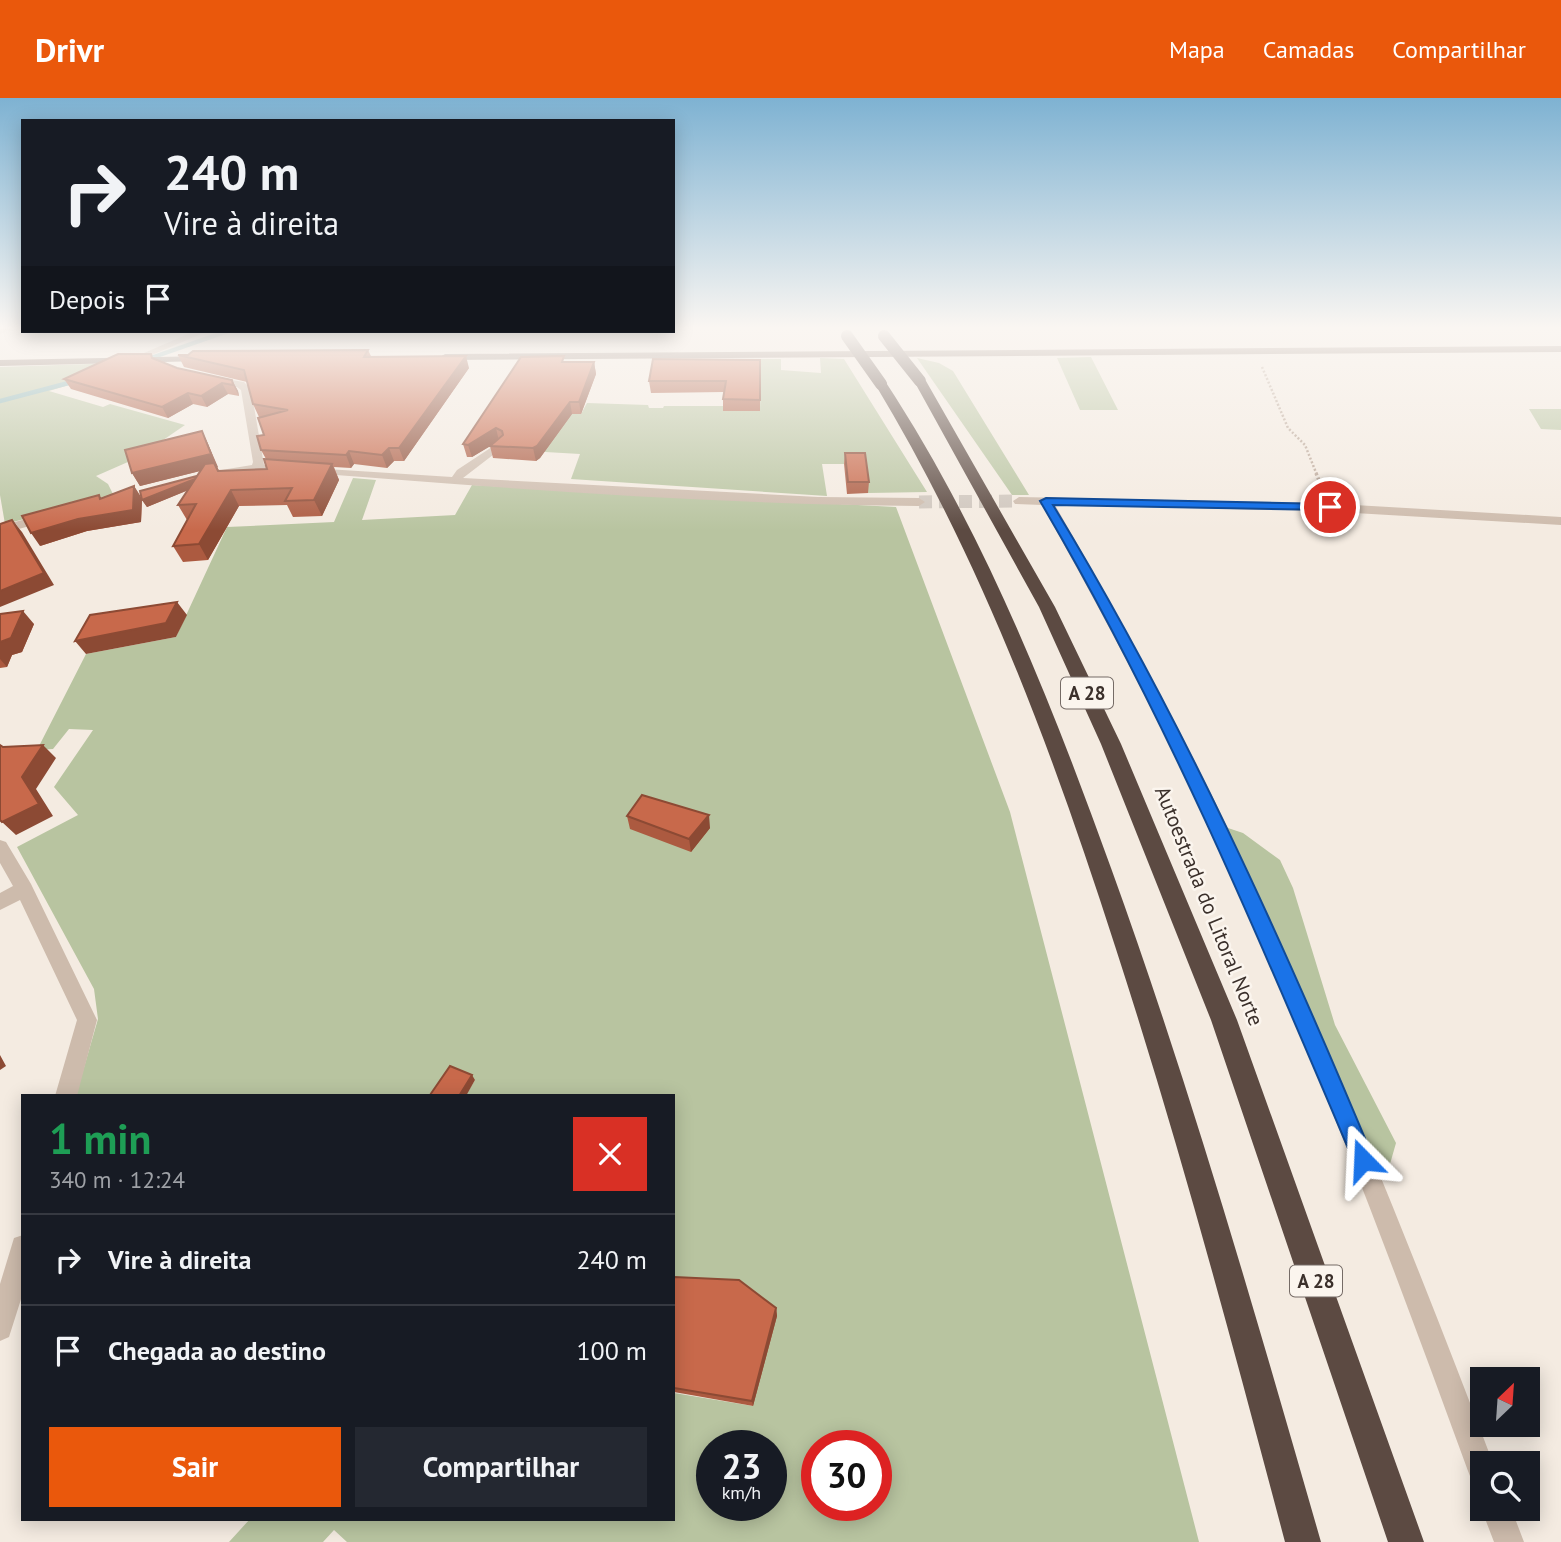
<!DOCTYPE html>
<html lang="pt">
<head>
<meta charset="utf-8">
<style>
	:root { --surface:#171b24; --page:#242831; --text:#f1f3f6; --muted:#9ea1a6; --line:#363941; --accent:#ea580c }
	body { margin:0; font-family:"PT Sans",sans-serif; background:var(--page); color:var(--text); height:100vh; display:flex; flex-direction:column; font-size:26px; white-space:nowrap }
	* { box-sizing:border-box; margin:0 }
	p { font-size:23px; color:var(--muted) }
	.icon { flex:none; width:38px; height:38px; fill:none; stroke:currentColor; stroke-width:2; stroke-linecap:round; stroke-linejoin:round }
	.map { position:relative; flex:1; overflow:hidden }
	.details { position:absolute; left:21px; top:996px; width:654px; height:427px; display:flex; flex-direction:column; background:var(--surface); border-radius:0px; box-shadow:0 4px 18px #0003 }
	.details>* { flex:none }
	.banner { position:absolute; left:21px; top:21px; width:654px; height:214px; border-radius:0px; box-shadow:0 4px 18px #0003; background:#171b24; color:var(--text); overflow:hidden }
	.needle { width:46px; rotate:25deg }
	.tools { position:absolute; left:1470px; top:1269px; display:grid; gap:14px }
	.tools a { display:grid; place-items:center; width:70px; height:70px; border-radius:0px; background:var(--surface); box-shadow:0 4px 18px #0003; font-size:35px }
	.speed { position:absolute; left:696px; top:1332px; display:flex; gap:14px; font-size:35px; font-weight:700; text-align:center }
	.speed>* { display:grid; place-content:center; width:91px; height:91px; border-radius:50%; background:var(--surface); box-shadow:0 4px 18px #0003; line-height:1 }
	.speed small { font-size:18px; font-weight:400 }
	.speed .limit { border:10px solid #d22; background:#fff; color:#111 }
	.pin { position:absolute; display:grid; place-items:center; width:60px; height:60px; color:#fff; margin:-30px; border:4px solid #fff; border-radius:50%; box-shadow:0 2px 7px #0007 }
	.me { position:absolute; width:77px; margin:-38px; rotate:339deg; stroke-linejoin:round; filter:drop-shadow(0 0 5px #0008) }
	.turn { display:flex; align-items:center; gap:24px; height:147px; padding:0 28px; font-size:32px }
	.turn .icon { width:91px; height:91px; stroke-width:2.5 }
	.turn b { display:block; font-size:49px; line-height:60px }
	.then { display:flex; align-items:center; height:66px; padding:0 28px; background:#0003; gap:14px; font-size:26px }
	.round { display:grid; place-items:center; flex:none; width:74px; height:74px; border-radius:0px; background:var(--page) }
	.head { display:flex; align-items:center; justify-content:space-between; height:119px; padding:0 28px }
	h1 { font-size:42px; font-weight:600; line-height:52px; color:#1e9e55 }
	.button { display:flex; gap:14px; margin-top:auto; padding:14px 28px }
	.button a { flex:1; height:80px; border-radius:0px; background:var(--accent); color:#fff; font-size:28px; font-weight:600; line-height:80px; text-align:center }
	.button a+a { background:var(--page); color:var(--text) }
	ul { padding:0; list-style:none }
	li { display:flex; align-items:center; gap:21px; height:91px; padding:0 28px; border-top:2px solid var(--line) }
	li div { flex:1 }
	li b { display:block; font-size:26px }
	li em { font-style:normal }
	header { display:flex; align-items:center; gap:42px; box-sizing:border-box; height:98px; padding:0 35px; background:var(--accent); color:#fff }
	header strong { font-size:33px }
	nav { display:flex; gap:38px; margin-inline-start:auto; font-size:24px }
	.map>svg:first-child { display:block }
</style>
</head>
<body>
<header>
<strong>Drivr</strong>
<nav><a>Mapa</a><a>Camadas</a><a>Compartilhar</a></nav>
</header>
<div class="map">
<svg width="1561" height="1444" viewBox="0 0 1561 1444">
	<rect width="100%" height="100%" fill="#f4ebe1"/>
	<path fill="#b8c4a0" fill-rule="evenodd" d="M 1091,259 L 1118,312 L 1080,312 L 1057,260 Z
		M 820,260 L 844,261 L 927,394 L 868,395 L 863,366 L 822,366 L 827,398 L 571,381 L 580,356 L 511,352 L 572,316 L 581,316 L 587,305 L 648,307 L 649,310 L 663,310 L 664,308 L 724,308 L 760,312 L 761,261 L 781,261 L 781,272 L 821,275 Z
		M 917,260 L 939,265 L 953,273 L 1029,397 L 1012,397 Z
		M 120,265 L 82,283 L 49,293 L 103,309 L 110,306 L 185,327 L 137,360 L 96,378 L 108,386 L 114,398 L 5,426 L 0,397 L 0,269 Z
		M 1529,311 L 1561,311 L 1561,332 L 1541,331 Z
		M 353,380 L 376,382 L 362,422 L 455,417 L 472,387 L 896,409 L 1010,714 L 1199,1444 L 347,1444 L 334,1432 L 323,1444 L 229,1444 L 250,1421 L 674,1421 L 674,1295 L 753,1308 L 674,1188 L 674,998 L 466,997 L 475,982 L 437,997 L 76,997 L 98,921 L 94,891 L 17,749 L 78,717 L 54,689 L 93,632 L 69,631 L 53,651 L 37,652 L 86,556 L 176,539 L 227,429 L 334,424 ZM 712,1348 L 772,1348 L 772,1407 L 712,1407 ZM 817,1348 L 877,1348 L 877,1407 L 817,1407 Z
		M 1222,728 L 1243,735 L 1280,762 L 1293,790 L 1335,927 L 1396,1045 L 1390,1066 L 1374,1067 Z"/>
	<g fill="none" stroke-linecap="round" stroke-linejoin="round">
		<path stroke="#7fb0b2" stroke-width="4.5" d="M 145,262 L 228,233
			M 0,303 L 76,283"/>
		<path stroke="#cfc6bd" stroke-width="13" stroke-dasharray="13 7" stroke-linecap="butt" d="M 919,404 L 1019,403"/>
		<path stroke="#b9a596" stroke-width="2.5" stroke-dasharray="2 2" stroke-linecap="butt" d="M 1262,269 L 1288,330 L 1305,347 L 1317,377"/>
		<path stroke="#b9a596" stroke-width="3.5" stroke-dasharray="2.5 2.5" stroke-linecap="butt" d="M 1316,375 L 1324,395"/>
		<path fill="#cdbbac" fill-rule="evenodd" d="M 0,231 L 12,231 L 0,236 Z
			M 195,233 L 208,233 L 138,263 L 130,261 Z
			M 213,279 L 244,284 L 251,291 L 264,367 L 452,379 L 457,372 L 498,345 L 504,348 L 502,350 L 463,380 L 818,399 L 919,400 L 925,404 L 919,408 C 708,406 497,390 287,373 L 257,373 L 207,381 L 203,379 L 203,375 L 252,367 L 253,364 L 241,292 L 237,289 L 209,284 L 209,280 Z
			M 1019,399 L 1320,405 L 1561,419 L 1561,427 L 1320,413 L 1055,407 C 1121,522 1185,638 1241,758 C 1334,957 1415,1160 1493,1365 L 1482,1365 L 1482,1387 L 1472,1383 L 1468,1373 C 1392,1165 1315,958 1222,756 C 1168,637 1106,522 1042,407 L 1015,406 L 1013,403 Z
			M 48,415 L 54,419 L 52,422 L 0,436 L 0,428 Z
			M 0,742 L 6,744 L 31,786 L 97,922 L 77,998 L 55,998 L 77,922 L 20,802 L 0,812 L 0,795 L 13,788 L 0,765 Z
			M 23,1137 L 23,1195 L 9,1239 L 0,1243 L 0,1186 L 14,1140 Z
			M 1482,1408 L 1482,1410 L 1511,1410 L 1524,1444 L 1494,1444 L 1481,1410 Z"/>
		<path fill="#7d675c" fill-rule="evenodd" d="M 1561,248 L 1561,254 L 445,262 L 440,259 L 445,256 Z
			M 206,258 L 208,260 L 203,263 L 0,268 L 0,262 Z"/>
		<path fill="#5c4a42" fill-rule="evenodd" d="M 920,279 L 926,283 L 1055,509 L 1121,646 L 1237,922 L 1424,1444 L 1388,1444 L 1211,922 L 1101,646 L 1039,509 L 914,283 Z
			M 881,282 L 885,283 C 984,434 1050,601 1111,770 C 1191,991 1256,1218 1321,1444 L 1285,1444 C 1232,1244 1179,1045 1115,848 C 1052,652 982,463 875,286 Z"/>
		<path stroke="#5c4a42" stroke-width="12" d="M 847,238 L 881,286
			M 884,238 L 920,283"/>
	</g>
	<path fill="#ac5a40" d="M 368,252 L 371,258 L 469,270 L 404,363 L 394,363 L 387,370 L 354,366 L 351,370 L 334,369 L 339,382 L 322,418 L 293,419 L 287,407 L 239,408 L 208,462 L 183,464 L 173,448 L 187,422 L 178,407 L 188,392 L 147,409 L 142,402 L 141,424 L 87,433 L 40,448 L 99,397 L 101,400 L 134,388 L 141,399 L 197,378 L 200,373 L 140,388 L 132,375 L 202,333 L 208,346 L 219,373 L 267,371 L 266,361 L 261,352 L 264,337 L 261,319 L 259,319 L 253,306 L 247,284 L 184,269 L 178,257 L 188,257 Z
		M 153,260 L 177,270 L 232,282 L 238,293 L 239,298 L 228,296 L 207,309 L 193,306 L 168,320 L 71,291 L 64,281 Z
		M 760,262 L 760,313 L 723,313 L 723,301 L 724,294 L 651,295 L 649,283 Z
		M 565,264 L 594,264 L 596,276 L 581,316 L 572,316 L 540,360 L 536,363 L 493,360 L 490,348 L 472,359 L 467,359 L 463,346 Z
		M 845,355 L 869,384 L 868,395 L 847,396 L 844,366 Z
		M 0,516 L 34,526 L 22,554 L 12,557 L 7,569 L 0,570 Z
		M 627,718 L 710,730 L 691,754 L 630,731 Z
		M 674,1179 L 776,1210 L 777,1218 L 753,1308 L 674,1294 Z"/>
	<path fill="#8c4a34" d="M 466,258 L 469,270 L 404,363 L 399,350 Z
		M 594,264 L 596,276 L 581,316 L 579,304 Z
		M 232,282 L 238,293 L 239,298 L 233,287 Z
		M 222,285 L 228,296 L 207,309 L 201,298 Z
		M 188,295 L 193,306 L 168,320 L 162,309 Z
		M 570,304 L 572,316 L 540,360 L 536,363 L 533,350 Z
		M 496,330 L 499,343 L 472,359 L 468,347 Z
		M 202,333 L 208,346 L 218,369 L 217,369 L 226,389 L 216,369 L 140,388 L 132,375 Z
		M 389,350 L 394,363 L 387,370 L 382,357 Z
		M 349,353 L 354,366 L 351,370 L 346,357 Z
		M 332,366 L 339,382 L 322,418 L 314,402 Z
		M 209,375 L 213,382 L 147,409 L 142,402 Z
		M 134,388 L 142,401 L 141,424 L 87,433 L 40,448 L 31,435 Z
		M 231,392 L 239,408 L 208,462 L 199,446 Z
		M 12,422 L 22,434 L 54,487 L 0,509 L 0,493 Z
		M 177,504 L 187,517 L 176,539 L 86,556 L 75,543 Z
		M 23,513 L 34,526 L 22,554 L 12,557 L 7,569 L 0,561 L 0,544 Z
		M 43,647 L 56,660 L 36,691 L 53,718 L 16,737 L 2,724 L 22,679 Z
		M 709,717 L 710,730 L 691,754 L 689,741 Z
		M 0,957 L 6,968 L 0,972 Z
		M 472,977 L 475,982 L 466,998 L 459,998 Z
		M 776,1210 L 777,1218 L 753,1308 L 752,1303 Z"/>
	<path fill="#c8694b" stroke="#8c4a34" stroke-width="2" d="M 368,252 L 364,259 L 466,258 L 399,350 L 389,350 L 382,357 L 349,353 L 346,357 L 261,352 L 257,338 L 264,337 L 258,320 L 288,312 L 253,306 L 244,272 L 178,257 L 188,257 L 193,253 Z
		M 118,256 L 151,256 L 152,260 L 177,270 L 232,282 L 233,287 L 222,285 L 201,298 L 188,295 L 162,309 L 64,281 Z
		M 564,258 L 562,264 L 594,264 L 579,304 L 570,304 L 537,348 L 533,350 L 490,348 L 503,337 L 502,333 L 496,330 L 468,347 L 463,346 L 521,259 Z
		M 653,261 L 760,262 L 760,302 L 723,301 L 726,283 L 649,283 Z
		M 202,333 L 211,356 L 132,375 L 125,352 Z
		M 845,355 L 865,355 L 869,384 L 848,384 Z
		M 264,361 L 332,366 L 314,402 L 285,403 L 292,390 L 231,392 L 199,446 L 173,448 L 196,406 L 178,407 L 205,366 L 214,365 L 218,373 L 267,371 Z
		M 197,378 L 195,381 L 142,402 L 140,393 Z
		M 134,388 L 133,412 L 78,421 L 31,435 L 22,418 L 99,397 L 100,401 Z
		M 12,422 L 44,475 L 0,493 L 0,426 Z
		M 177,504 L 166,525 L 75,543 L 90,517 Z
		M 23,513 L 11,540 L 0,544 L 0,516 Z
		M 0,647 L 3,649 L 43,647 L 22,679 L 39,706 L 2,724 L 0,722 Z
		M 642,697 L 709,717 L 689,741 L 627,718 Z
		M 450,968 L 472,977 L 459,998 L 430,997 Z
		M 674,1179 L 739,1182 L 776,1210 L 752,1303 L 674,1290 Z"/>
	<linearGradient id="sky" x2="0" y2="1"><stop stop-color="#7eb2d2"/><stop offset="0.53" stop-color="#faf6f2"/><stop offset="1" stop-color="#faf6f2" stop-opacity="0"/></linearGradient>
	<rect width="1561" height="433" fill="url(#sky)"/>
	<path fill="#1a73e8" stroke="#114b97" stroke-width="2" d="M 1046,400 L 1330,406 L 1335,409 L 1330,412 L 1053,407 C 1179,614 1281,838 1374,1062 L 1371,1069 L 1363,1072 L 1356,1069 C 1260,842 1165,615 1040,403 Z"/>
	<g text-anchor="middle" stroke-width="5" stroke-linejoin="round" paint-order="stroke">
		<g fill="#fbf5ee" stroke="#756b66" stroke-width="2">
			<rect x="1061" y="579.5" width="52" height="31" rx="5"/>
			<rect x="1290" y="1167.5" width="52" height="31" rx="5"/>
		</g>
		<g font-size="19" font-weight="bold" fill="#3b302b">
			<text x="1087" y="602">A 28</text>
			<text x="1316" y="1190">A 28</text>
		</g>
		<g font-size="21" fill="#3b302b" stroke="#fbf5ee">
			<text transform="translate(1209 808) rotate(68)" y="7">Autoestrada do Litoral Norte</text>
		</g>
	</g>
</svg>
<div class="tools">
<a><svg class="needle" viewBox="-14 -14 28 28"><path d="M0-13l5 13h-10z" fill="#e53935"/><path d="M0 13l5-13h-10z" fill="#9ea1a6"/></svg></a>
<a><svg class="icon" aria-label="search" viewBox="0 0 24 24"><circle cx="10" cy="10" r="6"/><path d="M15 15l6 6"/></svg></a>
</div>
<div class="speed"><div>23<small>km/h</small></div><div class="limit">30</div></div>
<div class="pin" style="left:1330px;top:409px;background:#d93025"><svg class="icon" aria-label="arrive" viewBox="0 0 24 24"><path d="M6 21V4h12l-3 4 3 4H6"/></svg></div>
<svg class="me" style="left:1363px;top:1062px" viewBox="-20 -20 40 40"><path d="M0-17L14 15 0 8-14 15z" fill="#1a73e8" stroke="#fff" stroke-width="4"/></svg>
<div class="banner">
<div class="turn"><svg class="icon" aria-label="right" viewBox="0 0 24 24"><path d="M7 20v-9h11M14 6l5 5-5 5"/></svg><div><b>240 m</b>Vire à direita</div></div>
<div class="then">Depois<svg class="icon" aria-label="arrive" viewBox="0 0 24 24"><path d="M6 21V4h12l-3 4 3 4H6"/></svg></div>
</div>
<section class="details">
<div class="head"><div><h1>1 min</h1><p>340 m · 12:24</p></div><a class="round" style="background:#d93025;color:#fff"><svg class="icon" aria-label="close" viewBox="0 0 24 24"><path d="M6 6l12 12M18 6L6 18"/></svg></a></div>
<ul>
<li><svg class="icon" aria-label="right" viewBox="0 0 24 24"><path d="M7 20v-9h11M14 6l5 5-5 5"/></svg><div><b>Vire à direita</b></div><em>240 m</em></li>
<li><svg class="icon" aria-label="arrive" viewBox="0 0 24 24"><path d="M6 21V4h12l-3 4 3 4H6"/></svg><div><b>Chegada ao destino</b></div><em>100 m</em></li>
</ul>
<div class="button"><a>Sair</a><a>Compartilhar</a></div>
</section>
</div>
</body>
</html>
